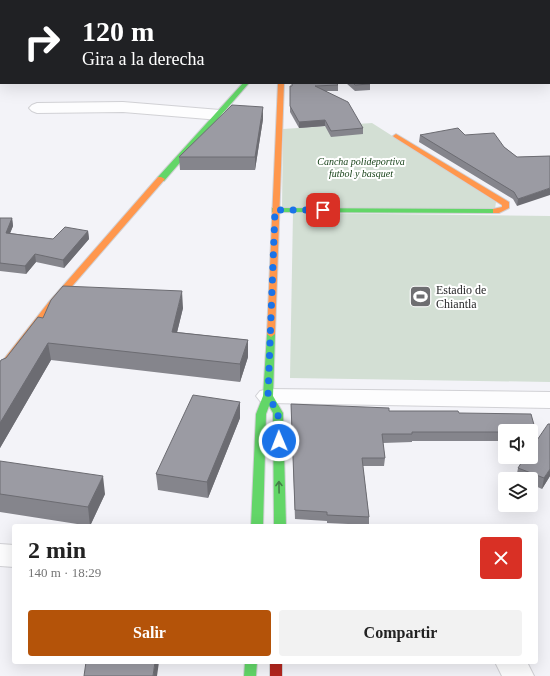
<!DOCTYPE html>
<html lang="es">
<head>
<meta charset="utf-8">
<style>
	:root { --surface:#fff; --page:#f2f2f2; --text:#222; --muted:#767676; --accent:#b45309 }
	body { margin:0; font-family:Georgia,serif; background:var(--page); color:var(--text); height:100vh; display:flex; flex-direction:column; font-size:15px; white-space:nowrap }
	* { box-sizing:border-box; margin:0 }
	p { font-size:13px; color:var(--muted) }
	.icon { flex:none; width:22px; height:22px; fill:none; stroke:currentColor; stroke-width:2; stroke-linecap:round; stroke-linejoin:round }
	.map { position:relative; flex:1; overflow:hidden }
	.side { position:absolute; left:12px; top:524px; width:526px; height:140px; display:flex; flex-direction:column; background:var(--surface); border-radius:4px; box-shadow:0 4px 16px #0002 }
	.side>* { flex:none }
	.hud { position:absolute; left:0px; top:0px; width:550px; height:84px; box-shadow:0 4px 16px #0002; background:#202124; color:#fff; overflow:hidden }
	.buttons { position:absolute; left:498px; top:424px; display:grid; gap:8px }
	.buttons a { display:grid; place-items:center; width:40px; height:40px; border-radius:4px; background:var(--surface); box-shadow:0 4px 16px #0002; font-size:20px }
	.pin { position:absolute; display:grid; place-items:center; width:34px; height:34px; color:#fff; margin:-17px; border-radius:8px; box-shadow:0 2px 6px #0006 }
	.me { position:absolute; width:44px; margin:-22px; rotate:359deg; stroke-linejoin:round; filter:drop-shadow(0 0 3px #0008) }
	.turn { display:flex; align-items:center; gap:14px; height:84px; padding:0 16px; font-size:18px }
	.turn .icon { width:52px; height:52px; stroke-width:2.5 }
	.turn b { display:block; font-size:28px; line-height:34px }
	.round { display:grid; place-items:center; flex:none; width:42px; height:42px; border-radius:4px; background:var(--page) }
	.head { display:flex; align-items:center; justify-content:space-between; height:68px; padding:0 16px }
	h1 { font-size:24px; font-weight:700; line-height:30px }
	.primary-button { display:flex; gap:8px; margin-top:auto; padding:8px 16px }
	.primary-button a { flex:1; height:46px; border-radius:4px; background:var(--accent); color:#fff; font-size:16px; font-weight:700; line-height:46px; text-align:center }
	.primary-button a+a { background:var(--page); color:var(--text) }
	.map>svg:first-child { display:block }
</style>
</head>
<body>
<div class="map">
<svg width="550" height="676" viewBox="0 0 550 676">
	<rect width="100%" height="100%" fill="#f3f3f8"/>
	<path fill="#d3dfd4" d="M 372,123 L 496,202 L 495,209 L 282,208 L 283,129 Z
		M 293,213 L 550,216 L 550,382 L 290,378 Z"/>
	<g fill="none" stroke-linecap="round" stroke-linejoin="round">
		<defs>
			<path id="street" d="M 0,56 L 1,56 L 1,64 L 0,64 Z
				M 123,102 L 220,110 L 226,112 L 228,115 L 226,118 L 220,120 L 123,112 L 37,113 L 32,111 L 29,108 L 32,105 L 37,103 Z
				M 268,389 L 550,392 L 550,408 L 268,403 L 260,401 L 256,396 L 260,391 Z
				M 0,544 L 14,545 L 14,567 L 0,566 Z
				M 495,662 L 527,662 L 534,676 L 502,676 Z"/>
			<path id="fast" d="M 316,0 L 322,0 L 315,1 Z
				M 243,83 L 249,83 L 164,181 L 158,181 L 158,177 Z
				M 272,208 L 496,209 L 500,211 L 496,213 L 275,212 L 272,212 Z
				M 271,331 L 275,334 L 273,396 L 283,413 L 286,526 L 274,526 L 273,413 L 269,406 L 266,414 L 263,526 L 251,526 L 256,414 L 263,396 L 267,334 Z
				M 245,662 L 257,662 L 256,676 L 244,676 Z"/>
			<path id="slow" d="M 278,83 L 284,83 L 275,334 L 271,337 L 267,334 Z
				M 396,134 L 509,202 L 509,208 L 499,213 L 493,213 L 493,209 L 502,207 L 502,205 L 394,137 L 393,136 Z
				M 158,177 L 161,177 L 165,179 L 54,307 L 3,372 L 0,373 L 0,364 L 48,303 Z"/>
			<path id="jam" d="M 270,662 L 282,662 L 282,676 L 270,676 Z"/>
		</defs>
		<use href="#street" stroke="#d1d1d5" stroke-width="2"/>
		<use href="#fast" stroke="#d1d1d5" stroke-width="2"/>
		<use href="#slow" stroke="#d1d1d5" stroke-width="2"/>
		<use href="#jam" stroke="#d1d1d5" stroke-width="2"/>
		<use href="#street" fill="#fdfdfe" fill-rule="evenodd"/>
		<use href="#fast" fill="#63d668" fill-rule="evenodd"/>
		<use href="#slow" fill="#ff974d" fill-rule="evenodd"/>
		<use href="#jam" fill="#b3261e" fill-rule="evenodd"/>
	</g>
	<path fill="#85858c" d="M 346,83 L 370,83 L 370,90 L 355,91 Z
		M 338,85 L 338,91 L 326,91 L 363,128 L 363,134 L 331,137 L 325,126 L 299,128 L 290,112 L 290,86 Z
		M 263,119 L 255,170 L 180,170 L 179,157 Z
		M 420,135 L 504,147 L 517,157 L 550,156 L 517,206 L 513,199 L 419,142 Z
		M 0,218 L 12,218 L 13,226 L 10,233 L 53,239 L 88,231 L 89,239 L 64,268 L 36,262 L 26,274 L 0,271 Z
		M 183,308 L 177,332 L 248,340 L 248,357 L 240,382 L 51,360 L 0,448 L 0,362 L 6,358 L 43,318 Z
		M 240,402 L 240,418 L 208,498 L 158,490 L 156,474 Z
		M 291,404 L 389,411 L 459,413 L 536,432 L 534,441 L 531,441 L 531,431 L 505,431 L 505,441 L 412,441 L 412,442 L 383,443 L 385,458 L 384,466 L 363,466 L 369,517 L 369,525 L 327,523 L 327,521 L 295,519 Z
		M 0,461 L 105,494 L 90,526 L 0,512 Z
		M 518,468 L 550,476 L 542,489 L 531,484 L 531,479 L 516,479 Z"/>
	<path fill="#6c6c72" d="M 263,107 L 263,119 L 255,170 L 255,157 Z
		M 325,120 L 325,126 L 299,128 L 299,122 Z
		M 550,188 L 550,195 L 517,206 L 518,199 Z
		M 12,218 L 13,226 L 7,241 L 6,233 Z
		M 88,231 L 89,239 L 64,268 L 63,260 Z
		M 35,254 L 36,262 L 26,274 L 25,266 Z
		M 182,291 L 183,308 L 173,349 L 172,332 Z
		M 248,340 L 248,357 L 240,382 L 240,364 Z
		M 48,343 L 51,360 L 0,448 L 0,423 Z
		M 240,402 L 240,418 L 208,498 L 207,482 Z
		M 550,469 L 550,476 L 542,489 L 544,478 Z
		M 103,476 L 105,494 L 90,526 L 88,507 Z
		M 155,662 L 159,662 L 157,676 L 153,676 Z"/>
	<path fill="#9b9ba3" stroke="#6c6c72" d="M 292,83 L 336,83 L 338,85 L 315,86 L 348,102 L 363,128 L 331,131 L 325,120 L 299,122 L 290,106 L 290,86 L 292,86 Z
		M 353,83 L 370,83 L 370,84 L 355,85 Z
		M 232,105 L 263,107 L 255,157 L 179,157 Z
		M 458,128 L 465,135 L 494,133 L 504,147 L 517,157 L 550,156 L 550,188 L 518,199 L 514,192 L 420,135 Z
		M 0,218 L 12,218 L 6,233 L 53,239 L 65,227 L 88,231 L 63,260 L 35,254 L 25,266 L 0,263 Z
		M 63,286 L 182,291 L 172,332 L 248,340 L 240,364 L 48,343 L 0,423 L 0,362 L 1,360 L 6,358 L 38,317 L 43,318 L 51,300 Z
		M 193,395 L 240,402 L 207,482 L 156,474 Z
		M 291,404 L 389,408 L 389,411 L 458,411 L 459,413 L 531,414 L 536,432 L 531,432 L 531,431 L 505,431 L 505,432 L 412,432 L 412,434 L 382,434 L 385,458 L 362,458 L 369,517 L 327,515 L 327,512 L 295,510 Z
		M 548,424 L 550,424 L 550,469 L 544,478 L 518,468 L 525,457 L 531,457 L 531,449 Z
		M 0,461 L 103,476 L 88,507 L 0,494 Z
		M 86,662 L 155,662 L 153,676 L 84,676 Z"/>
	<defs><path id="oneway-shaft" d="M-6 0H5M1.5-3L5.5 0L1.5 3" fill="none" stroke-width="1.6" stroke-linecap="round" stroke-linejoin="round"/></defs>
	<use stroke="#447e48" href="#oneway-shaft" transform="translate(279 487) rotate(-91)"/>
	<g fill="none" stroke-linecap="round" stroke-linejoin="round">
		<path stroke="#1a73e8" stroke-width="7" stroke-dasharray="0 12.6" d="M 279,441 L 278,413 L 268,396 L 275,210 L 323,210"/>
	</g>
	<defs>
		<symbol id="stadium-square" viewBox="-11 -11 22 22"><rect x="-9" y="-9" width="18" height="18" rx="4" fill="#6e6e71" stroke="#fff"/><path d="M0-5a6.5 5 0 1 0 0 10a6.5 5 0 1 0 0-10ZM-3.5-1.8h7v3.6h-7Z" fill="#fff"/></symbol>
	</defs>
	<g fill-rule="evenodd">
		<use href="#stadium-square" x="408" y="284" width="25" height="25"/>
	</g>
	<g text-anchor="middle" stroke-width="4" stroke-linejoin="round" paint-order="stroke">
		<g font-size="10" font-style="italic" fill="#113d12" stroke="#fff">
			<text x="361" y="165">Cancha polideportiva<tspan x="361" dy="12">futbol y basquet</tspan></text>
		</g>
		<g font-size="12" fill="#262628" stroke="#fff" text-anchor="start">
			<text x="436" y="294">Estadio de<tspan x="436" dy="14">Chiantla</tspan></text>
		</g>
	</g>
</svg>
<div class="buttons">
<a><svg class="icon" aria-label="sound" viewBox="0 0 24 24"><path d="M4 9h4l5-4v14l-5-4H4zM17 9q2 3 0 6"/></svg></a>
<a><svg class="icon" aria-label="layers" viewBox="0 0 24 24"><path d="M12 4l9 5-9 5-9-5zM3 14l9 5 9-5"/></svg></a>
</div>
<div class="pin" style="left:323px;top:210px;background:#d93025"><svg class="icon" aria-label="arrive" viewBox="0 0 24 24"><path d="M6 21V4h12l-3 4 3 4H6"/></svg></div>
<svg class="me" style="left:279px;top:441px" viewBox="-20 -20 40 40"><circle r="17" fill="#1a73e8" stroke="#fff" stroke-width="3"/><path d="M0-11L8 9 0 5-8 9z" fill="#fff"/></svg>
<div class="hud">
<div class="turn"><svg class="icon" aria-label="right" viewBox="0 0 24 24"><path d="M7 20v-9h11M14 6l5 5-5 5"/></svg><div><b>120 m</b>Gira a la derecha</div></div>
</div>
<section class="side">
<div class="head"><div><h1>2 min</h1><p>140 m · 18:29</p></div><a class="round" style="background:#d93025;color:#fff"><svg class="icon" aria-label="close" viewBox="0 0 24 24"><path d="M6 6l12 12M18 6L6 18"/></svg></a></div>
<div class="primary-button"><a>Salir</a><a>Compartir</a></div>
</section>
</div>
</body>
</html>
